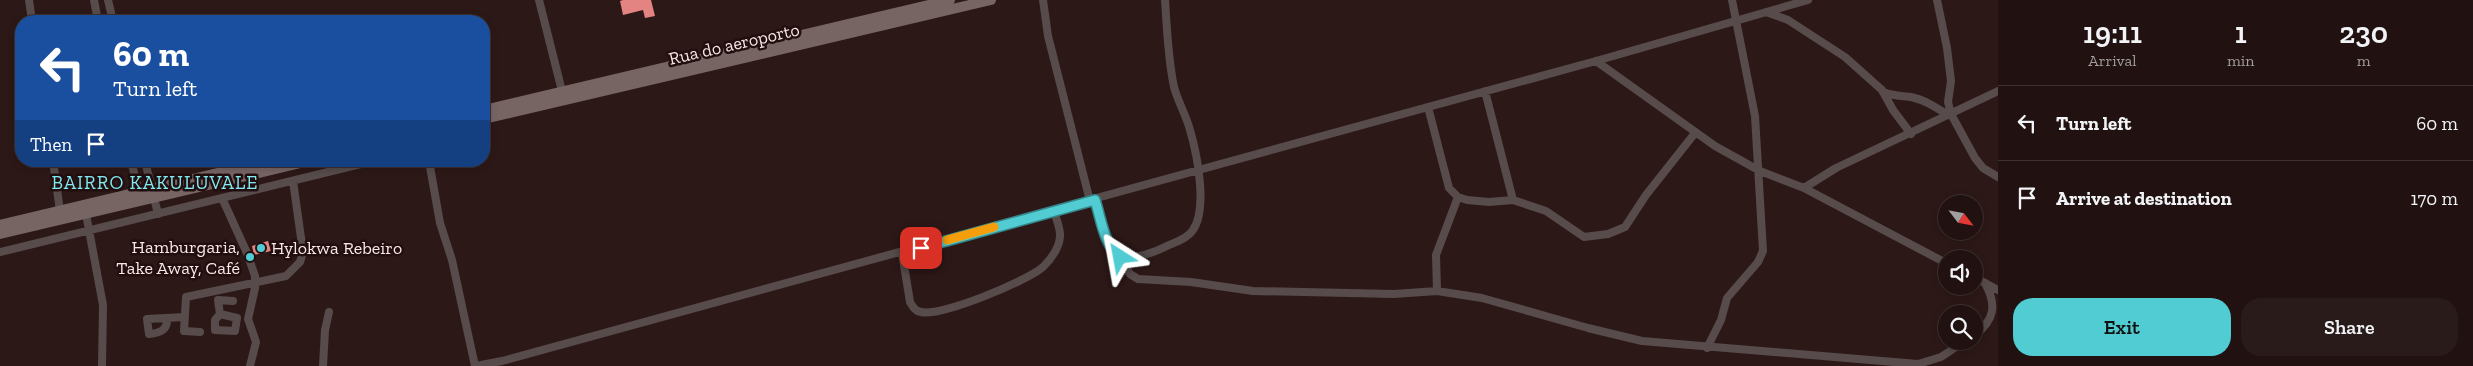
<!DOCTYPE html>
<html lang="en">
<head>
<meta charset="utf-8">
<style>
	:root { --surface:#211211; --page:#291b1a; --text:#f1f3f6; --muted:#a29e9f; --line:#3e3231; --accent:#51ccd3 }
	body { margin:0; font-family:"Zilla Slab",serif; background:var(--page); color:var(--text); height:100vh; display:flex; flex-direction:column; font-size:19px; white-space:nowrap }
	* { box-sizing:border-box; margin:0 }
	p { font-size:16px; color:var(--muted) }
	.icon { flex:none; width:28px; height:28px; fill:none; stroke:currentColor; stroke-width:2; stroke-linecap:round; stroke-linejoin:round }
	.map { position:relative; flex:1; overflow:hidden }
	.details { display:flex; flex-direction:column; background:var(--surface); width:475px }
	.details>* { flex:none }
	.banner { position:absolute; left:15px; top:15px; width:475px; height:152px; border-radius:20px; box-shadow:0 2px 8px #0003,0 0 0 1px var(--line); background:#1a4fa0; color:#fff; overflow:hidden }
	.needle { width:32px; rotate:122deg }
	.tools { position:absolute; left:1938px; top:195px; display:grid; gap:10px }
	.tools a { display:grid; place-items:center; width:45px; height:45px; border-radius:50%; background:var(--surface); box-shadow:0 2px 8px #0003,0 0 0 1px var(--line); font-size:25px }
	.pin { position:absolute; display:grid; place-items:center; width:42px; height:42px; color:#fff; margin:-21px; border-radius:10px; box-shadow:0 2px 8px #0006 }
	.me { position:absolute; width:55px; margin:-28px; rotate:326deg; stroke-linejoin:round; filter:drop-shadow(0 0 4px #0008) }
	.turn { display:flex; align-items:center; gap:18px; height:105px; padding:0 15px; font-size:22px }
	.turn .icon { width:65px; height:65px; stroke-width:2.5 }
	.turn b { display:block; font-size:35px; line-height:42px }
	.then { display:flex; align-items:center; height:48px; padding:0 15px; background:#0003; gap:10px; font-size:19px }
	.eta { display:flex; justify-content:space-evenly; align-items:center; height:85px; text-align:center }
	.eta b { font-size:30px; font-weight:600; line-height:35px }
	.primary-button { display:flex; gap:10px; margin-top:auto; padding:10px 15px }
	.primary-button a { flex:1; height:58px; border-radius:20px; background:var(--accent); color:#111; font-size:20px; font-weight:600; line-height:58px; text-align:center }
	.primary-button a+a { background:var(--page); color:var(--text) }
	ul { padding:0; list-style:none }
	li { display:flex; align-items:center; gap:15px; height:75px; padding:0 15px; border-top:1px solid var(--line) }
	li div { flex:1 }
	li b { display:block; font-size:19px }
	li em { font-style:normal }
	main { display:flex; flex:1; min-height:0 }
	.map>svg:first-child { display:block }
</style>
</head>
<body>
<main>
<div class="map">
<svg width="1998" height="366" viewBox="0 0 1998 366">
	<rect width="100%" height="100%" fill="#2c1817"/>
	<path fill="#e38382" d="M 623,0 L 651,0 L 655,16 L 645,18 L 643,10 L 623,15 L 620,1 Z
		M 268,241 L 271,251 L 254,255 L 252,246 Z"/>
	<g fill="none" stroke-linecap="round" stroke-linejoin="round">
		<path stroke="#574c4b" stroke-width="8" d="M 29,0 L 32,21
			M 94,0 L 98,21
			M 108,0 L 113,21
			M 539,0 L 563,95
			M 1043,0 L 1048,36 L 1090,201
			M 1937,0 L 1947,48 L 1951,81 L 1948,102 L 1951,114 L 1975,158 L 1983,168 L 1998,177
			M 1766,12 L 1788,20 L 1845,57 L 1882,90 L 1893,110 L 1911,134
			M 1596,61 L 1715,146 L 1760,171 L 1804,188 L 1946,263
			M 1485,91 L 1513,200
			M 1883,92 C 1893,96 1901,96 1911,97 C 1925,100 1937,108 1948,115
			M 1428,107 L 1449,188 L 1458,197 L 1467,200 L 1489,202 L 1513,200 L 1546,211 L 1584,237 L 1608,234 L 1625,227 L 1646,195 L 1695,133
			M 53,161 L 60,211
			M 131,161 L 139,192
			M 145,161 L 158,214
			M 429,161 L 440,223 L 452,260 L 475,366
			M 1804,188 L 1836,168 L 1998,91
			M 222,198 L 247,253 L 255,276 L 255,288 L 248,319 L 256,342 L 250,366
			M 1095,200 L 1110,246 L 1120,257 L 1130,274 L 1138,279 L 1191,282 L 1253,291 L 1394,294 L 1437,291 L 1482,298 L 1588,328 L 1642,341 L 1918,364 L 1941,357 L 1965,341
			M 86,214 L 103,305 L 102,366
			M 0,252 L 373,161
			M 902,253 L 910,302 C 913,307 915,311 921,312 C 941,317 1027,281 1043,267 C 1050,260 1059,248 1060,237 C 1061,229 1056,219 1054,211
			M 1120,257 C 1137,259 1153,253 1167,246 C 1176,242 1188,238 1193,230 C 1208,208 1197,154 1190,130 C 1186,115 1178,102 1174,87 C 1168,59 1167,29 1165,0
			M 1974,277 L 1998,290
			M 1437,291 L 1436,255 L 1458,197
			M 220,314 L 237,318 L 235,331 L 215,330 L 215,320 Z
			M 220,314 L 218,300 L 233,301
			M 167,318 C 168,330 160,333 149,334 L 147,319 L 184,317
			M 200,332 L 184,331 L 186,297 L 286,276 L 300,262 L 303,252 L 293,181
			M 1974,336 C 1995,320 1997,305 1985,283
			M 1707,348 L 1721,320 L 1727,298 L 1758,262 L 1763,251 L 1755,116 L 1732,0
			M 323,366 L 325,330 L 329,312
			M 476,366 L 502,361 L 1596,61 L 1808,0"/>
		<path stroke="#776564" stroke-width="10" d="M 484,110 L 950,0
			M 484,119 L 991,0
			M 0,225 L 268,161
			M 0,234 L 309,161"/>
	</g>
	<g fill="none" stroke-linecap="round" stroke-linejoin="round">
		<defs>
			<path id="route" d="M 921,248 L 1095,200 C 1101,218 1104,246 1120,257"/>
		</defs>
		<use href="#route" stroke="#358589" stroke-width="12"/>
		<use href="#route" stroke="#51ccd3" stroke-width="9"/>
		<path stroke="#f59e0b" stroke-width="9" d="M 947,240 L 994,227"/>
	</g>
	<g fill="#51ccd3" stroke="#220e0e" stroke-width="2">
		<circle cx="261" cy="248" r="5"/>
		<circle cx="250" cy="257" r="5"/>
	</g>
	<g text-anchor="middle" stroke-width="5" stroke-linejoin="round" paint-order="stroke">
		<g font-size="18" fill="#f7e7e7" stroke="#220e0e">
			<text transform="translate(734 44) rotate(-13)" y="6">Rua do aeroporto</text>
		</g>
		<g font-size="18" fill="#f7e7e7" stroke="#220e0e" text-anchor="end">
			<text x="240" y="253">Hamburgaria,<tspan x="240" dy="21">Take Away, Café</tspan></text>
			<text x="271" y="254" text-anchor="start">Hylokwa Rebeiro</text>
		</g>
		<g font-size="19" letter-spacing="1" fill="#7feaf1" stroke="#220e0e">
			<text x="155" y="189">BAIRRO KAKULUVALE</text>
		</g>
	</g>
</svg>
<div class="tools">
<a><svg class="needle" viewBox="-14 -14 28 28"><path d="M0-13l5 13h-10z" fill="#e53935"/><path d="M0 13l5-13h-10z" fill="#a29e9f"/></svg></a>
<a><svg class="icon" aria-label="sound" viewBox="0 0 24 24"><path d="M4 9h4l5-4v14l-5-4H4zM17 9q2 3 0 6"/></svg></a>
<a><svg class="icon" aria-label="search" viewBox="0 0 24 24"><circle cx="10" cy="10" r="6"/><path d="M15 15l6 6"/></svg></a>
</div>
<div class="pin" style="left:921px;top:248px;background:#d93025"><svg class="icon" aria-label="arrive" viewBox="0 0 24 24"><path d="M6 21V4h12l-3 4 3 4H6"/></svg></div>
<svg class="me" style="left:1120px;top:257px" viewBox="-20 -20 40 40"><path d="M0-17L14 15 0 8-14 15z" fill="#51ccd3" stroke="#fff" stroke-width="4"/></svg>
<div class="banner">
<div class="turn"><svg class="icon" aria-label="left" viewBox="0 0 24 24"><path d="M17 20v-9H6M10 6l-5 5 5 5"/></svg><div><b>60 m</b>Turn left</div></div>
<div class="then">Then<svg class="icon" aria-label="arrive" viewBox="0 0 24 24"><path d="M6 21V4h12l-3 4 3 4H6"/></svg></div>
</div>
</div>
<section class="details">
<div class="eta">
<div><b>19:11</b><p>Arrival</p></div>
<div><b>1</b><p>min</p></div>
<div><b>230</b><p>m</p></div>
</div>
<ul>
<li><svg class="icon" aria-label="left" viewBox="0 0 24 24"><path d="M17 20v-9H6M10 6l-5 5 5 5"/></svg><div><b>Turn left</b></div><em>60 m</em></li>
<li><svg class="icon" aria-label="arrive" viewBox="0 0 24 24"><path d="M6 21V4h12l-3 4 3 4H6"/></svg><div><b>Arrive at destination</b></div><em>170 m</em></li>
</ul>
<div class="primary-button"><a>Exit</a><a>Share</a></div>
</section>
</main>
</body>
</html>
